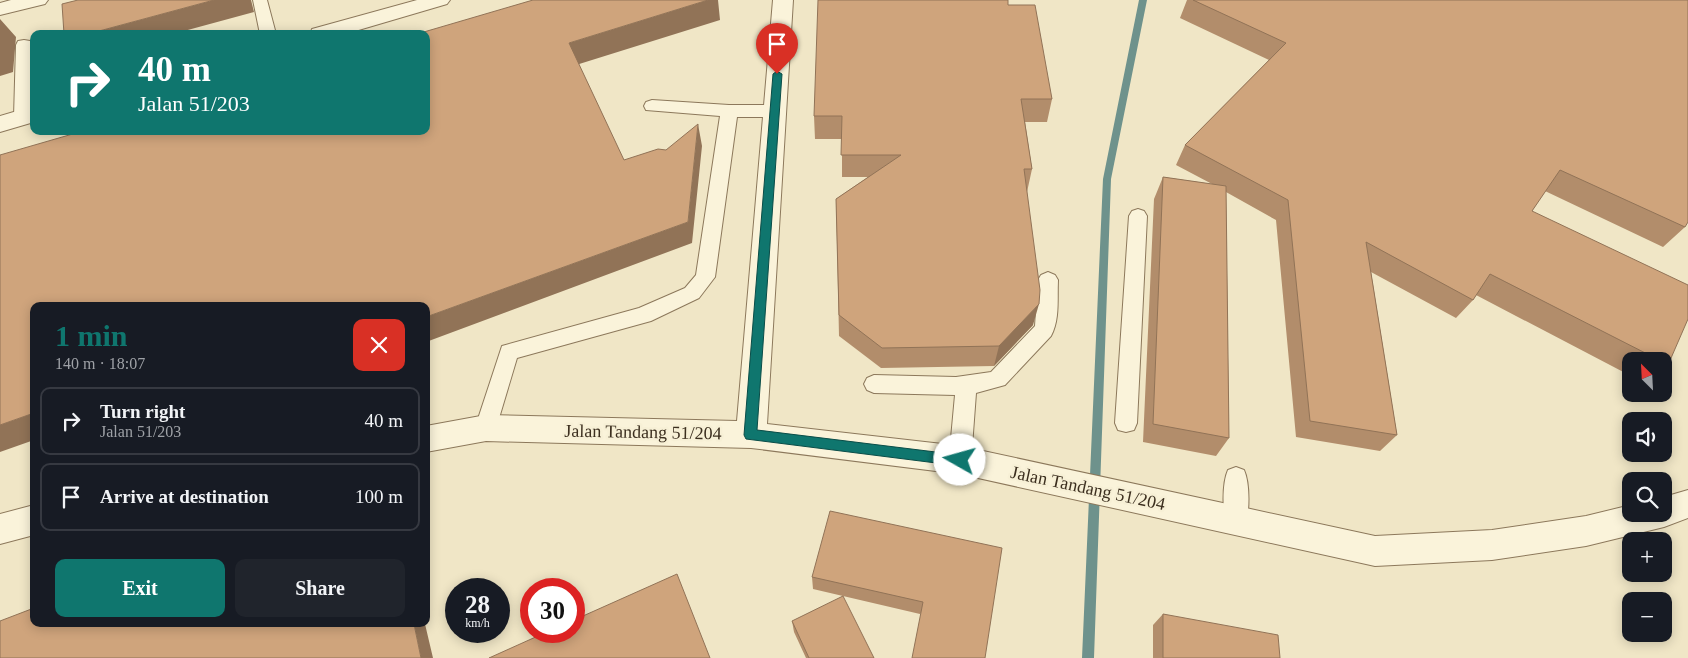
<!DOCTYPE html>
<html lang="en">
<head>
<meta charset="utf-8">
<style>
	:root { --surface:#171b24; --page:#20242c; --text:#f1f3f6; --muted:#9ea1a6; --line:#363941; --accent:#0f766e }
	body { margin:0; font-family:Georgia,serif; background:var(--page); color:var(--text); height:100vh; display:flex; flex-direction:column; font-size:19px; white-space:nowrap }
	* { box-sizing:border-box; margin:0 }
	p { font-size:16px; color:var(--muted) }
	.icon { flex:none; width:28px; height:28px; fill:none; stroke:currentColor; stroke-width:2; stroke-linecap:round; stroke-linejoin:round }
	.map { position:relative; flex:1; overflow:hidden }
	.drawer { position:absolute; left:30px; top:302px; width:400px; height:325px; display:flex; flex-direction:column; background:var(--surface); border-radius:10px; box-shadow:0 2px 12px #0003 }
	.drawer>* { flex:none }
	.guide { position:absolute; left:30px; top:30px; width:400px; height:105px; border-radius:10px; box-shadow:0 2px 12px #0003; background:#0f766e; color:#fff; overflow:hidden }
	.needle { width:32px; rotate:336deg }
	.tools { position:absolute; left:1622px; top:352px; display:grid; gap:10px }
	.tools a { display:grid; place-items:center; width:50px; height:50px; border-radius:10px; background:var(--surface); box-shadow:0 2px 12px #0003; font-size:25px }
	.speed { position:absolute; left:445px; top:578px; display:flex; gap:10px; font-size:25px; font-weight:700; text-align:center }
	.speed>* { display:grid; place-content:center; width:65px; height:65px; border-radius:50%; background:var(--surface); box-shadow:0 2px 12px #0003; line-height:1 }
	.speed small { font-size:12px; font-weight:400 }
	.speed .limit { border:8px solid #d22; background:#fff; color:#111 }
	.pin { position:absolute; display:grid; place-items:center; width:42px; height:42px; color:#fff; margin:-51px -21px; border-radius:50% 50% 50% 0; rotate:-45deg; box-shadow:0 0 5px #0007 }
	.pin .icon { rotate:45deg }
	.me { position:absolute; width:55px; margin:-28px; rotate:277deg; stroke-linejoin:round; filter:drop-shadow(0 0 4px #0008) }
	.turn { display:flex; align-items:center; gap:18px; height:105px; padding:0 25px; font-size:22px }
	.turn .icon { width:65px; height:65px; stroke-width:2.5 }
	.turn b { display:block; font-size:35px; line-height:42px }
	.round { display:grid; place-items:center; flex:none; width:52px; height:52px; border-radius:10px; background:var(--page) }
	.headline { display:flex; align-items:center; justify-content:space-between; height:85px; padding:0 25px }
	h1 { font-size:30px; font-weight:600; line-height:38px; color:var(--accent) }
	.primary-button { display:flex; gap:10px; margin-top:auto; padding:10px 25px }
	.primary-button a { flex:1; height:58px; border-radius:10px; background:var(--accent); color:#fff; font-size:20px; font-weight:600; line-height:58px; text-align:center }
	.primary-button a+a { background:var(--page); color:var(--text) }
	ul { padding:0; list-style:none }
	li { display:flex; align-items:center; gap:15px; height:68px; margin:0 10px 8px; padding:0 15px; border:2px solid var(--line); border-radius:10px }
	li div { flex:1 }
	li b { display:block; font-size:19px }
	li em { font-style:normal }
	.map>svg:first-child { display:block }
</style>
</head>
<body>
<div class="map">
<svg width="1688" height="658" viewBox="0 0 1688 658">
	<rect width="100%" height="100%" fill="#f0e6c6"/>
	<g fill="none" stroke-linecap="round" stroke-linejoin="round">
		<path fill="#6e928c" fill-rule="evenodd" d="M 1139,0 L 1147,0 L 1111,179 L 1094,658 L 1082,658 L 1103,179 Z"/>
		<defs>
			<path id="lane" d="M 253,0 L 267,0 L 276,34 L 260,34 Z
				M 24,40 L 30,41 L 32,45 L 30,117 L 28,121 L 22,123 L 16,121 L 14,117 L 16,45 L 18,41 Z
				M 652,100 L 729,105 L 775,105 L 781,107 L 783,111 L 781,115 L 775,117 L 737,117 L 715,277 L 699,298 L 651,321 L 517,358 L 494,435 L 486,437 L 478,435 L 475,428 L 502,346 L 639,308 L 685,288 L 696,275 L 720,116 L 646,110 L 644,106 L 646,102 Z
				M 1138,209 L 1144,211 L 1147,216 L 1137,423 L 1134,430 L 1126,432 L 1118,430 L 1115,423 L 1129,216 L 1132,211 Z
				M 1048,272 L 1055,275 L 1058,280 C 1057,299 1060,319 1051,336 L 1005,385 L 976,393 L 971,460 L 968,467 L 960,470 L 952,467 L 949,460 L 955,395 L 874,393 L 867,390 L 864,384 L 867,378 L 874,375 L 956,377 L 991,372 L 1035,326 L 1038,280 L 1041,275 Z
				M 1236,467 L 1244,470 C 1250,483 1250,515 1244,528 L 1236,531 L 1228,528 C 1222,515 1222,483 1228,470 Z"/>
			<path id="street" d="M 11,0 L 48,0 L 45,4 L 0,15 L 0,3 Z
				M 417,0 L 450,0 L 447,4 L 345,34 L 310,34 L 312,29 Z
				M 773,0 L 793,0 L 767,424 L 960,446 L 1375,536 L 1492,530 L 1586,516 L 1631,505 L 1631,514 L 1664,514 L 1664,497 L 1688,490 L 1688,518 L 1664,527 L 1586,546 L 1492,560 L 1375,566 L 960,474 L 751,448 L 486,441 L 426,452 L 426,426 L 486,415 L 737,421 Z
				M 34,106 L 34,122 L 0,132 L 0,116 Z
				M 34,505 L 34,535 L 0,544 L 0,514 Z"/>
		</defs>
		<use href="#lane" stroke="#8c785b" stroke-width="2"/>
		<use href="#street" stroke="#8c785b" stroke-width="2"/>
		<use href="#lane" fill="#faf3da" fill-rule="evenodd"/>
		<use href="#street" fill="#faf3da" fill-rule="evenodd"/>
	</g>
	<path fill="#b28d6b" d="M 1187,0 L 1688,0 L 1685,227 L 1663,247 L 1545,191 L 1532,211 L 1668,365 L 1664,368 L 1664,361 L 1631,361 L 1631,376 L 1476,295 L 1473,300 L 1456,318 L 1371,272 L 1397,435 L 1380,451 L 1296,437 L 1276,220 L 1226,192 L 1229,438 L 1216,456 L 1143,442 L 1154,199 L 1163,177 L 1212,184 L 1176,165 L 1185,145 L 1269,60 L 1180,18 Z
		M 1008,5 L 1052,99 L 1047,122 L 1025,122 L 1032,169 L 1027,192 L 1033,325 L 994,366 L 881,368 L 839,336 L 836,199 L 868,177 L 842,177 L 842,139 L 815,139 L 814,116 Z
		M 1002,548 L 920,614 L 813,589 L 812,577 Z
		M 1163,614 L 1280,658 L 1153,658 L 1153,625 Z
		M 792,621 L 874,658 L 806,658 L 794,632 Z"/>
	<path fill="#917357" d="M 214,0 L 251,0 L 254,12 L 173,34 L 88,34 Z
		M 708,0 L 718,0 L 720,20 L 576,65 L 569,43 Z
		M 0,19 L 16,37 L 13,72 L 0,76 Z
		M 698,124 L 702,146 L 692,243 L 426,342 L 426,317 L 688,222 Z
		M 1039,304 L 1033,325 L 994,366 L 999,346 Z
		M 34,413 L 34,440 L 0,452 L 0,425 Z
		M 414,624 L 425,624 L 433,658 L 421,658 Z"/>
	<path fill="#cfa47c" stroke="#917357" d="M 78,0 L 214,0 L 88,34 L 64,34 L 62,4 Z
		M 533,0 L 708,0 L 569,43 L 624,160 L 658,149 L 666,150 L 698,124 L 688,222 L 426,317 L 426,306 L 34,306 L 34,413 L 0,425 L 0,155 L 83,131 L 426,131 L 426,34 L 417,34 Z
		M 818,0 L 1008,0 L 1008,5 L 1035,5 L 1052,99 L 1021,99 L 1032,169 L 1024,169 L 1040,290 L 1039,304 L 999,346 L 882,348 L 839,315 L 836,199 L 901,155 L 841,155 L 842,116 L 814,116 Z
		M 1193,0 L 1688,0 L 1688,222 L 1685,227 L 1560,170 L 1532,211 L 1688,285 L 1688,319 L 1668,365 L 1664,363 L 1664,361 L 1661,361 L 1490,274 L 1473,300 L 1366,242 L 1397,435 L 1310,421 L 1288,200 L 1185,145 L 1286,43 Z
		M 1163,177 L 1226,186 L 1229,438 L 1153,424 Z
		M 830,511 L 1002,548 L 985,658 L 912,658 L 923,602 L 812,577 Z
		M 677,574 L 710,658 L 489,658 L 549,631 L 574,631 L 574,620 Z
		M 843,596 L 874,658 L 809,658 L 792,621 Z
		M 34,608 L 34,624 L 414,624 L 421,658 L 0,658 L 0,621 Z
		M 1163,614 L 1278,635 L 1280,658 L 1163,658 Z"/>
	<path fill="#0f766e" stroke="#0a4d48" d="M 777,71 L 782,74 L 757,430 L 960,455 L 964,456 L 966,460 L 964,464 L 960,466 L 746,439 L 744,435 L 773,74 Z"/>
	<g text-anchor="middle" stroke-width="5" stroke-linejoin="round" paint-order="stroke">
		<g font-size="18" fill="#3c2f1f" stroke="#f7f0d6">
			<text transform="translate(643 432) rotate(1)" y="6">Jalan Tandang 51/204</text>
			<text transform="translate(1088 488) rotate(12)" y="6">Jalan Tandang 51/204</text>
		</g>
	</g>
</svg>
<div class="tools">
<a><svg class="needle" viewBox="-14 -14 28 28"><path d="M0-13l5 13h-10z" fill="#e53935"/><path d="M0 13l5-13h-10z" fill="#9ea1a6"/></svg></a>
<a><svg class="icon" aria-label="sound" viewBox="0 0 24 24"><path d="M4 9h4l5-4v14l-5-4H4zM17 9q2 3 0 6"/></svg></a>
<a><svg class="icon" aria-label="search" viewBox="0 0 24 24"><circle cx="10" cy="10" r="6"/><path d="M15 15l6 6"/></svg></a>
<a>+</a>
<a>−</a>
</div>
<div class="speed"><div>28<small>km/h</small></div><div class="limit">30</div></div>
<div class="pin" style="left:777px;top:74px;background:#d93025"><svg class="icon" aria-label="arrive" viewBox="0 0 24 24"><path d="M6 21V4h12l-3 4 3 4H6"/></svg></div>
<svg class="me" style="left:960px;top:460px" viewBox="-20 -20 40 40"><circle r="19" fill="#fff"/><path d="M0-13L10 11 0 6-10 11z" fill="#0f766e"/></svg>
<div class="guide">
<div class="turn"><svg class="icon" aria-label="right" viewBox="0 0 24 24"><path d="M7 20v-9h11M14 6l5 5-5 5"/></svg><div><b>40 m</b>Jalan 51/203</div></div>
</div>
<section class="drawer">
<div class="headline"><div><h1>1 min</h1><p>140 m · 18:07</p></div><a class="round" style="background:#d93025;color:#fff"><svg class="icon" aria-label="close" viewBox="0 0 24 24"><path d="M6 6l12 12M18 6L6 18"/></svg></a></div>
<ul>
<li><svg class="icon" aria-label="right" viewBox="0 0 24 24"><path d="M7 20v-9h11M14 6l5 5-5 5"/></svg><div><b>Turn right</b><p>Jalan 51/203</p></div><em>40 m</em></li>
<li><svg class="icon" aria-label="arrive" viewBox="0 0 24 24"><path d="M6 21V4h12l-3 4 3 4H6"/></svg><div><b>Arrive at destination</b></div><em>100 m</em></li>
</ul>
<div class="primary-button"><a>Exit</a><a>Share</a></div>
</section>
</div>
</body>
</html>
